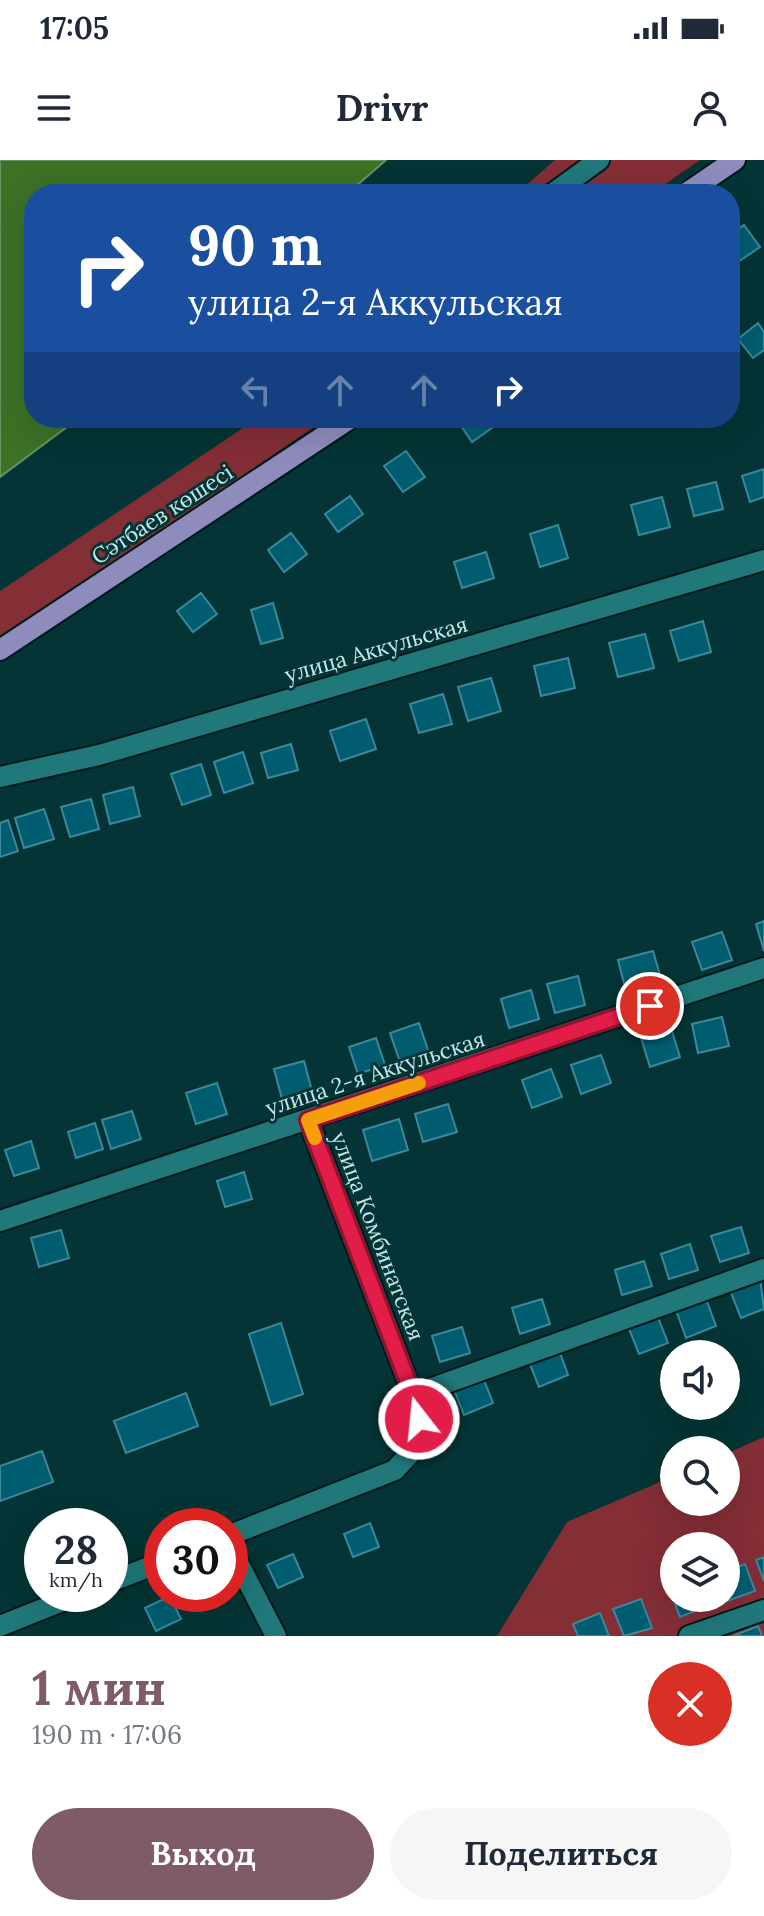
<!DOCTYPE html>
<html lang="ru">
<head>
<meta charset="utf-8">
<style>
	:root { --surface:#fff; --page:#f6f6f7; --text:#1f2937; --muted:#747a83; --accent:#7f5c65 }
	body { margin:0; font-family:Lora,serif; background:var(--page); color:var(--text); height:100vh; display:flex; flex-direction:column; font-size:30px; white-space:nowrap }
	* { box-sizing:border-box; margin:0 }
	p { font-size:26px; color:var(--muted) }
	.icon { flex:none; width:44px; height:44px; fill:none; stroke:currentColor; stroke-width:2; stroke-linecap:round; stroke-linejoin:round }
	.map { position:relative; height:1476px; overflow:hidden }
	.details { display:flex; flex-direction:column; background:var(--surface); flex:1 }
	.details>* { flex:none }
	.top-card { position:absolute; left:24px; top:24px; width:716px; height:244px; border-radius:32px; box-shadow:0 8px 32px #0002; background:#1a4fa0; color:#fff; overflow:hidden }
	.controls { position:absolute; left:660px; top:1180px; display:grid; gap:16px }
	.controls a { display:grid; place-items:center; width:80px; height:80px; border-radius:50%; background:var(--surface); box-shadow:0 8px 32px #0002; font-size:40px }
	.speed { position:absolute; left:24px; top:1348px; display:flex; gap:16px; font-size:40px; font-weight:700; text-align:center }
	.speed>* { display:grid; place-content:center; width:104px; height:104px; border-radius:50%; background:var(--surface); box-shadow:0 8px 32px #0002; line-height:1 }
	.speed small { font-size:20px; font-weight:400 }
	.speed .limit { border:12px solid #d22; background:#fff; color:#111 }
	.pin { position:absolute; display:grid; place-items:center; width:68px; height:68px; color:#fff; margin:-34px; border:4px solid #fff; border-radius:50%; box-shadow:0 2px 8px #0007 }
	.me { position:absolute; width:88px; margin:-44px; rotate:344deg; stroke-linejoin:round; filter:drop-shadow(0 0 6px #0008) }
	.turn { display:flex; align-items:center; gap:28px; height:168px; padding:0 32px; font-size:36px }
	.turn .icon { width:104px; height:104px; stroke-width:2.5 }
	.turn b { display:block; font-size:56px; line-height:68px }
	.lanes { display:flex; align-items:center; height:76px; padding:0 32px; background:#0003; justify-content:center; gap:40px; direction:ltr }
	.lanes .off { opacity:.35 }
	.round { display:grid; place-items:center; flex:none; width:84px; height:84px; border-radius:42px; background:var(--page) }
	.headline { display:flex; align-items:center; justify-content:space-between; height:136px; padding:0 32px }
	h1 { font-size:48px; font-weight:800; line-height:60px; color:var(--accent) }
	.cta { display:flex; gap:16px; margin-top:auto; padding:16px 32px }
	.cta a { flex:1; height:92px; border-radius:48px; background:var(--accent); color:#fff; font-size:32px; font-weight:800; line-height:92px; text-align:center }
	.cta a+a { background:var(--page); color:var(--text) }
	.status { display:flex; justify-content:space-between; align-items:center; height:56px; padding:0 40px; background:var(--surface); direction:ltr }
	.status svg { height:22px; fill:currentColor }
	header { display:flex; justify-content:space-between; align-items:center; height:104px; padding:0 32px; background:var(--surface); font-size:36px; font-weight:800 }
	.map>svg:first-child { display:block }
</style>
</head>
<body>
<div class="status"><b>17:05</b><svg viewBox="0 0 49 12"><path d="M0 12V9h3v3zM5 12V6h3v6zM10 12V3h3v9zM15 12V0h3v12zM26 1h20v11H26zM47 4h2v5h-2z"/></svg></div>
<header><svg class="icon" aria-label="menu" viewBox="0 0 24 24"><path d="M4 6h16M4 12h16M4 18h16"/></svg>Drivr<svg class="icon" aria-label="person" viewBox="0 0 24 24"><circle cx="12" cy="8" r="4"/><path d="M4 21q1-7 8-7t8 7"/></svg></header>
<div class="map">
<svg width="764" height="1476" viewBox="0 0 764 1476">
	<rect width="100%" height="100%" fill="#043435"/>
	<path fill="#842e36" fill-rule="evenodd" d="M 555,0 L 700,0 L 651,34 L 516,34 Z
		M 258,258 L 327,258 L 0,481 L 0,431 Z
		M 764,1277 L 764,1476 L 497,1476 L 567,1362 L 674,1316 L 674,1342 L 726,1342 L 726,1294 ZM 674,1386 L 726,1386 L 726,1438 L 674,1438 Z"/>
	<path fill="#3c7126" stroke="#649560" stroke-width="2" d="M 0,0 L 386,0 L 347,34 L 34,34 L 34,258 L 79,258 L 0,317 Z"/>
	<path fill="#005d70" stroke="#3d889b" stroke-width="2" d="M 744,65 L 760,87 L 735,104 L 730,97 L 730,75 Z
		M 758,163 L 764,172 L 764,190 L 753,198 L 738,179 Z
		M 460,258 L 491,258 L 496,265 L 472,282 L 457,260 Z
		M 406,291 L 425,317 L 403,332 L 384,306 Z
		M 764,309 L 764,337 L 750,342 L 742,316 Z
		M 716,322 L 723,349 L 694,356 L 687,329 Z
		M 350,336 L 363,354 L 338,372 L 325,354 Z
		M 662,337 L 670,367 L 639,375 L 631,345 Z
		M 558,365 L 568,398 L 540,407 L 530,374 Z
		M 291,373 L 307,394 L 284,412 L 268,390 Z
		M 486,392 L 494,418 L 462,428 L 454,402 Z
		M 201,433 L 217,454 L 193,472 L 177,451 Z
		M 273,443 L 283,478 L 261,484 L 251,450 Z
		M 703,461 L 711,492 L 679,501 L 670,471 Z
		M 645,474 L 654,508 L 618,517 L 609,483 Z
		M 568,498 L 575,528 L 541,536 L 534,506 Z
		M 491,518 L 501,551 L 468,561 L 458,527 Z
		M 443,534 L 452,564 L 419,573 L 410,544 Z
		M 366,559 L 376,589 L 340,601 L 330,571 Z
		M 291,584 L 298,610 L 268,618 L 261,593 Z
		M 243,592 L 253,623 L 224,633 L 214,602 Z
		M 201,604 L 211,635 L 182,645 L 171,614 Z
		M 133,627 L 140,656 L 110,664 L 103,635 Z
		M 91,639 L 99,669 L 70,677 L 61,647 Z
		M 44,649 L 54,679 L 24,688 L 15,658 Z
		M 8,660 L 18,691 L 0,697 L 0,663 Z
		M 764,761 L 764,791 L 756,764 Z
		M 722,772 L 732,800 L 702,810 L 692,782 Z
		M 653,791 L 662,822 L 626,831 L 618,800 Z
		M 578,816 L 585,845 L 555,853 L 547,824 Z
		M 531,830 L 539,859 L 509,868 L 501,839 Z
		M 722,857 L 729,886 L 698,893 L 692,864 Z
		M 419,863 L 429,893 L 400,902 L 390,873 Z
		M 671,868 L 680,897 L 650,907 L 641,878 Z
		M 376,878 L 385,905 L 358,914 L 349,887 Z
		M 601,895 L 611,923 L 581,934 L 571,905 Z
		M 304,901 L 312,931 L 282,939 L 274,909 Z
		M 551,909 L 562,937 L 532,948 L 522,920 Z
		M 217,923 L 227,954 L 196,964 L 186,933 Z
		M 448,944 L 457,972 L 423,982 L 415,954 Z
		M 132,951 L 141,979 L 111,989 L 102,960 Z
		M 399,959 L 408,990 L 372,1001 L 363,970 Z
		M 95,963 L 103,989 L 76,998 L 68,972 Z
		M 31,981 L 39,1008 L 14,1016 L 5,990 Z
		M 244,1012 L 252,1039 L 225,1047 L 217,1021 Z
		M 741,1067 L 749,1093 L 720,1102 L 711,1076 Z
		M 61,1070 L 69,1098 L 39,1107 L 31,1078 Z
		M 690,1084 L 698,1110 L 669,1119 L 661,1094 Z
		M 644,1101 L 652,1126 L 622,1135 L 615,1110 Z
		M 760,1118 L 764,1149 L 741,1158 L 730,1130 Z
		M 542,1139 L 550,1164 L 520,1174 L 512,1148 Z
		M 706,1139 L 716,1166 L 686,1178 L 676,1150 Z
		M 657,1155 L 668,1183 L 639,1194 L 628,1166 Z
		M 281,1163 L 303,1234 L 271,1245 L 249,1174 Z
		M 462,1167 L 470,1193 L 440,1202 L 432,1176 Z
		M 558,1187 L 568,1215 L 539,1227 L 528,1199 Z
		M 482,1215 L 493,1243 L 464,1255 L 453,1227 Z
		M 186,1233 L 198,1266 L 126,1293 L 114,1261 Z
		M 42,1291 L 53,1322 L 0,1341 L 0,1306 Z
		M 370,1363 L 379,1387 L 353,1397 L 344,1374 Z
		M 293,1394 L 303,1417 L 278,1428 L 267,1405 Z
		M 764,1397 L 764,1421 L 756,1400 Z
		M 745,1404 L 755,1431 L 727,1441 L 726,1412 Z
		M 674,1429 L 674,1438 L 705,1438 L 708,1446 L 680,1457 L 670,1430 Z
		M 170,1436 L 181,1459 L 156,1471 L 145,1448 Z
		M 641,1439 L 652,1468 L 624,1476 L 613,1449 Z
		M 600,1453 L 609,1476 L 578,1476 L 573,1464 Z
		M 758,1466 L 762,1476 L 733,1476 Z"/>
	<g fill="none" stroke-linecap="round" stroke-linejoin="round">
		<defs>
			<path id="minor" d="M 552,34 L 599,0
				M 0,617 L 99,595 L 764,400
				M 0,1061 L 764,808
				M 413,1235 L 764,1109
				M 230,1375 L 395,1310 L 415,1288 L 419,1259 L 413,1235 L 308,960
				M 230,1387 L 276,1476
				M 110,1422 L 162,1402
				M 0,1466 L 80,1434
				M 689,1476 L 764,1450"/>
			<path id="major" d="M 685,34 L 735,0
				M 0,490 L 351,258"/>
		</defs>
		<use href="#minor" stroke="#011a1a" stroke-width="24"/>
		<use href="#major" stroke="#011a1a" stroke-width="24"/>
		<use href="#minor" stroke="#20787a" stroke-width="20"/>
		<use href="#major" stroke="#8e8cbd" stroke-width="20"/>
	</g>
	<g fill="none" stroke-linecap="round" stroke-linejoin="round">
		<defs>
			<path id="route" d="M 419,1259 L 413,1235 L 308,960 L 650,846"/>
		</defs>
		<use href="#route" stroke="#92132f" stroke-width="20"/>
		<use href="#route" stroke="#e11d48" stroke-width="14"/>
		<path stroke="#f59e0b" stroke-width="14" d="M 315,978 L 308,960 L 419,923"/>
	</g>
	<g text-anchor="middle" stroke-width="6" stroke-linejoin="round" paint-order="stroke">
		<g font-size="22" fill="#c2e9e9" stroke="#043435">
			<text transform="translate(162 354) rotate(-33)" y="8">Сәтбаев көшесі</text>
			<text transform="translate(376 489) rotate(-16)" y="8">улица Аккульская</text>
			<text transform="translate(375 913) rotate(-18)" y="8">улица 2-я Аккульская</text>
			<text transform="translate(378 1076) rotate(69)" y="8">улица Комбинатская</text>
		</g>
	</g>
</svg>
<div class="controls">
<a><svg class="icon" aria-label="sound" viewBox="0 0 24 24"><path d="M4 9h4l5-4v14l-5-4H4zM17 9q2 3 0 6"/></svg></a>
<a><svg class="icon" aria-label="search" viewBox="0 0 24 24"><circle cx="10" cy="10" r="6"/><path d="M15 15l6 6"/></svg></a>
<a><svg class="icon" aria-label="layers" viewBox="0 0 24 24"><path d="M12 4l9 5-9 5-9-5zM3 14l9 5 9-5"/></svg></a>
</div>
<div class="speed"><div>28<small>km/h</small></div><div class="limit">30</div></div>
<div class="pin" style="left:650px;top:846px;background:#d93025"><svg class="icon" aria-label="arrive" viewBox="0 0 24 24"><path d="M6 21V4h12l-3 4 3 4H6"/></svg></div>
<svg class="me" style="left:419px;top:1259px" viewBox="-20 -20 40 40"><circle r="17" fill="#e11d48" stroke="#fff" stroke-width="3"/><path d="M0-11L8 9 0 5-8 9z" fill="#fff"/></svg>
<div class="top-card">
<div class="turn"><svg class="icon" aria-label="right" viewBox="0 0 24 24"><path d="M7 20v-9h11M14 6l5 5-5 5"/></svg><div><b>90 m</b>улица 2-я Аккульская</div></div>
<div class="lanes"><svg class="icon off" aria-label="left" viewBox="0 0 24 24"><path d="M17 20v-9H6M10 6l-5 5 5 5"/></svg><svg class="icon off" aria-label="ahead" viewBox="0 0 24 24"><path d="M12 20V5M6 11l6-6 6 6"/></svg><svg class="icon off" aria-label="ahead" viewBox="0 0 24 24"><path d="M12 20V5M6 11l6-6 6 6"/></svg><svg class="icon" aria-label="right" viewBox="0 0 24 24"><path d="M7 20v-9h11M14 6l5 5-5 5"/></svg></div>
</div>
</div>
<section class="details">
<div class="headline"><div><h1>1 мин</h1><p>190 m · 17:06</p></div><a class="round" style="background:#d93025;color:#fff"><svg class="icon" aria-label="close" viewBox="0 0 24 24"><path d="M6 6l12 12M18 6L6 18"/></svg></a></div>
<div class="cta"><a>Выход</a><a>Поделиться</a></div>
</section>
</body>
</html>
